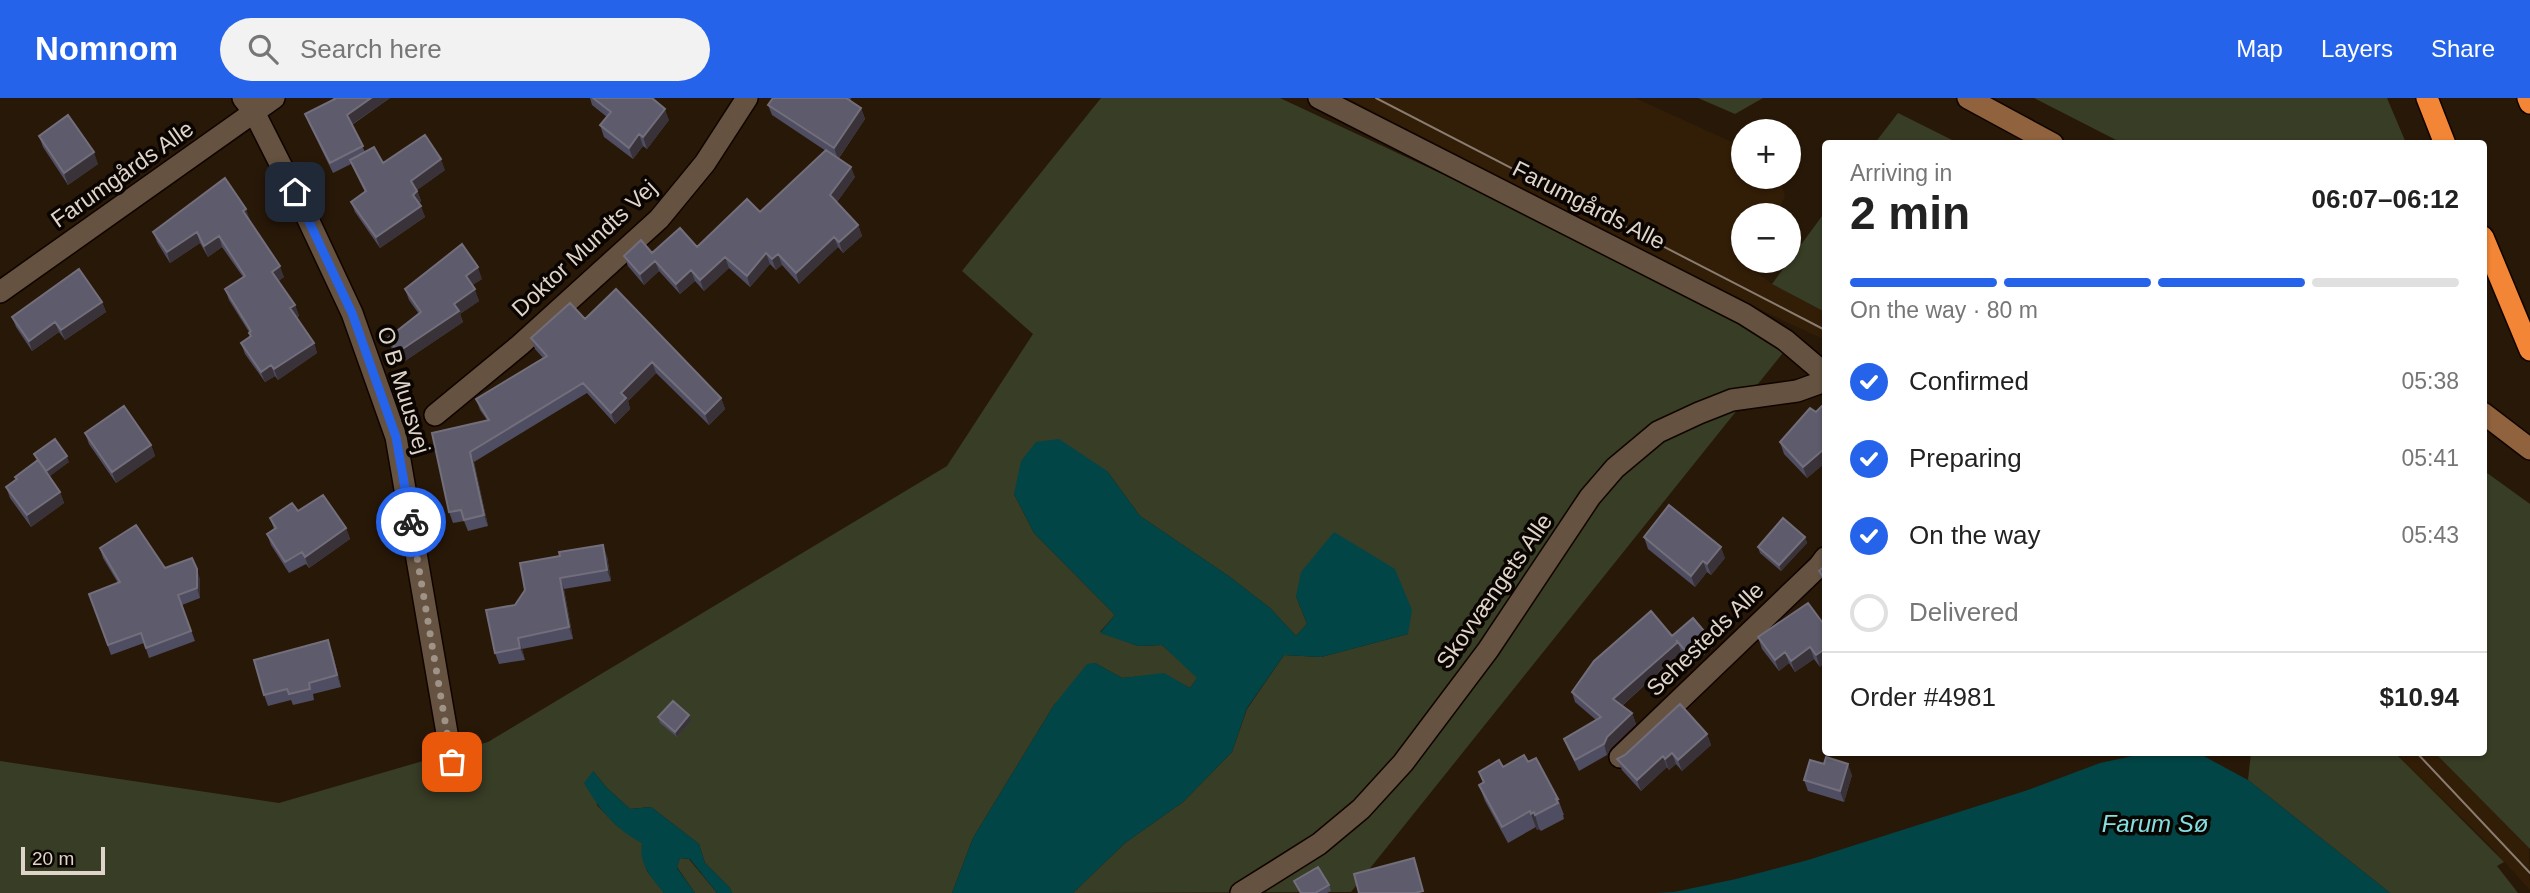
<!DOCTYPE html>
<html lang="en">
<head>
<meta charset="utf-8">
<style>
  body { margin:0; font-family:Arial,sans-serif; background:#f2f2f2; color:#222; height:100vh; display:flex; flex-direction:column; font-size:26px; white-space:nowrap }
  * { box-sizing:border-box; margin:0 }
  p { font-size:23px; color:#767676 }
  .icon { flex:none; width:38px; height:38px; fill:none; stroke:currentColor; stroke-width:2; stroke-linecap:round; stroke-linejoin:round }
  .map { position:relative; flex:1; overflow:hidden }
  .details { position:absolute; left:1822px; top:42px; width:665px; height:616px; display:flex; flex-direction:column; background:#fff; border-radius:7px; box-shadow:0 2px 5px #0004 }
  .details>* { flex:none }
  .controls { position:absolute; left:1731px; top:21px; display:grid; gap:14px }
  .controls a { display:grid; place-items:center; width:70px; height:70px; border-radius:50%; background:#fff; box-shadow:0 2px 5px #0004; font-size:35px }
  .scale { position:absolute; left:21px; bottom:18px; width:84px; box-sizing:border-box; padding-left:7px; border:4px solid #dfd4ca; border-top:0; font-size:19px; line-height:24px; white-space:nowrap; color:#dfd4ca; -webkit-text-stroke:5px #0b0502; paint-order:stroke }
  .pin { position:absolute; display:grid; place-items:center; width:60px; height:60px; color:#fff; margin:-30px; border-radius:14px; box-shadow:0 4px 10px #0006 }
  .courier { position:absolute; display:grid; place-items:center; width:70px; height:70px; margin:-35px; border:5px solid #2563eb; border-radius:50%; background:#fff; color:#222; box-shadow:0 2px 9px #0007 }
  .headline em { font-style:normal; font-weight:600 }
  .headline div { display:flex; flex-direction:column-reverse }
  .headline { display:flex; align-items:center; justify-content:space-between; height:119px; padding:0 28px }
  h1 { font-size:46px; font-weight:600; line-height:52px }
  .bar { display:grid; grid-template-columns:repeat(4,1fr); gap:10px 7px; align-content:center; height:84px; padding:0 28px }
  .bar i { height:9px; border-radius:5px; background:#e0e0e0 }
  .bar .selected { background:#2563eb }
  .bar p { grid-column:span 4 }
  .line { display:flex; align-items:center; gap:18px; padding:0 28px; border-top:2px solid #e0e0e0 }
  .line div { flex:1 }
  ol { padding:0 28px; list-style:none }
  li { display:flex; align-items:center; gap:21px; height:77px }
  li p { margin-inline-start:auto }
  li .icon { padding:7px; border-radius:50%; background:#2563eb; color:#fff; stroke-width:4 }
  li:last-child { color:#767676 }
  li i { width:38px; height:38px; border:4px solid #e0e0e0; border-radius:50% }
  header { display:flex; align-items:center; gap:42px; box-sizing:border-box; height:98px; padding:0 35px; background:#2563eb; color:#fff }
  header strong { font-size:33px }
  nav { display:flex; gap:38px; margin-inline-start:auto; font-size:24px }
  .search { width:490px; height:63px; background:#f2f2f2; display:flex; align-items:center; gap:18px; box-sizing:border-box; padding:0 24px; border-radius:38px; color:#767676; font-size:26px }
  .map>svg:first-child { display:block }
</style>
</head>
<body>
<header>
<strong>Nomnom</strong>
<div class="search"><svg class="icon" aria-label="search" viewBox="0 0 24 24"><circle cx="10" cy="10" r="6"/><path d="M15 15l6 6"/></svg>Search here</div>
<nav><a>Map</a><a>Layers</a><a>Share</a></nav>
</header>
<div class="map">
<svg width="2530" height="795" viewBox="0 0 2530 795">
  <rect width="100%" height="100%" fill="#281808"/>
  <path fill="#321d07" d="M1347,0h288l108,49v30h38l4,21 -11,17h-31v46h3l-1,3 27,20 53,28v28l-99,-46z
    M2395,655h40l94,95 1,42 -42,-46z"/>
  <path fill="#383d26" d="M1101,0h179l514,241 -443,553 -278,1 52,-50 58,-41 49,-50 15,-43 37,-54 37,2 87,-23 -112,-38 11,28 -11,12 -26,-28 -40,-31 -90,-61 -33,-45 -93,23 20,39 81,82 -15,17 38,14 24,-1 36,32 -8,11 -26,-14 -42,4 -27,-15 -41,42 -81,133 -21,55h-220l-2,-5 -25,-25 -6,-19 -48,-37 -21,2 -24,-22 -13,-16 4,34 19,20 26,18 5,28 17,22h-664v-132l279,42 209,-61 459,-276 86,-132 -71,-63z
    M1698,0h65l-28,16z
    M2034,0h353l19,45h-284z
    M1898,15l60,30h-83z
    M1825,114v100l-53,-28z
    M2483,372l47,34v345l-95,-96 48,-1z
    M2251,655h144l109,109 -7,4 21,27h-128l-142,-113z
    M680,760l9,1 28,34h-22l-18,-26z"/>
  <path fill="#024546" d="M1059,341l48,32 33,45 90,61 40,31 26,28 11,-12 -11,-28 5,-24 33,-40 61,37 17,41 -4,24 -87,23 -37,-2 -37,53 -15,44 -49,50 -58,41 -52,50h-121l21,-55 81,-133 33,-41 8,-1 27,15 42,-5 26,15 7,-10 -35,-33 -24,1 -38,-13 15,-18 -81,-82 -20,-39 7,-33 15,-19z
    M2151,654l47,1 50,27 142,113h-735l19,-1 62,-13 72,-19 220,-70 72,-27z
    M593,673l13,16 24,22 21,-2 48,37 6,19 25,25 2,5h-15l-27,-34 -10,-1 -3,10 18,25h-31c-12,-15 -26,-29 -22,-50 -26,-13 -44,-35 -58,-60z"/>
  <g fill="none" stroke-linecap="round" stroke-linejoin="round">
    <defs>
      <path id="street" d="M243,0l11,14 52,103 46,98 44,124 56,325
        M1319,0l425,216 41,26 40,34
        M0,194l274,-194
        M435,317l85,-70 139,-126 46,-56 42,-65
        M1620,659l199,-191 6,-8
        M1241,795l78,-49 42,-35 42,-46 85,-113 102,-153 25,-29 43,-36 41,-19 33,-13 65,-9 28,-10"/>
      <path id="secondary" d="M1968,0l85,46
        M2483,315l47,36"/>
      <path id="highway" d="M2427,0l18,46
        M2528,0l2,5
        M2483,139l47,113"/>
    </defs>
    <use href="#street" stroke="#100400" stroke-width="24"/>
    <use href="#secondary" stroke="#100400" stroke-width="24"/>
    <use href="#highway" stroke="#100400" stroke-width="24"/>
    <use href="#street" stroke="#655241" stroke-width="21"/>
    <use href="#secondary" stroke="#90623e" stroke-width="21"/>
    <use href="#highway" stroke="#f38636" stroke-width="21"/>
    <path stroke="#8a7c70" stroke-width="2" d="M1376,0l449,232
      M2416,654l114,121"/>
  </g>
  <path fill="#4f4d61" d="M334,0h56l-38,27 13,27 18,11 62,7 -28,20 4,11 -2,2 6,14 -45,31 -25,-36 -4,-10 14,-10 -14,-28 -18,9 -24,-49 -4,-10 29,-15z
    M590,0h62l17,22 -22,29 -4,-3 -10,13 -29,-22 -4,-12 7,-8 -15,-12z
    M773,0h78l-1,3 11,7 4,11 -26,39 16,19 -18,25 21,23 4,11 -19,17 -5,-6 -39,37 -17,-19 -6,5 -6,-6 -20,23 -21,-19 -25,23 -9,-10 -15,13 -21,-23 -15,14 -16,-19 -4,-10 28,-3 45,-6 63,-35 66,-61 -54,-36 -4,-10z
    M39,38l59,28 -30,21 -25,-38z
    M246,111l3,12 35,56 -6,4 17,24 4,11 -3,2 18,25 3,10 -39,27 -3,-4 -10,6 -20,-28 -4,-11 9,-6 -1,-5 -20,-32 -4,-11 18,-12 -21,-30 -14,10 -8,-14 -30,20 -13,-21 -4,-10z
    M482,181l-10,6 7,16 -19,13 3,8 -61,41 -10,-14 -4,-11 31,-24 -10,-14 -4,-11z
    M102,204l4,10 -41,28 -6,-8 -27,19 -16,-24 -4,-10z
    M585,221l136,79 4,11 -16,16 -53,-52 -28,28 2,8 -15,15 -28,-31 -113,69 14,64 -20,5 -4,-10 -11,2 -4,-11 -17,-79 55,-13 -7,-10 -4,-11 67,-41 -8,-9 -4,-11z
    M1825,305v60l-18,15 -23,-24 -4,-12z
    M85,335l66,12 4,11 -39,27 -27,-39z
    M34,356l35,8 -20,14 11,16 4,11 -33,24 -21,-29 -4,-11 10,-8 21,-18z
    M298,413l48,17 4,11 -41,29 -3,-4 -17,9 -18,-28 -4,-11 7,-5 -4,-11z
    M1644,439l81,21 -14,17 -4,-3 -12,15 -47,-38z
    M1805,439l2,6 -26,28 -21,-18 -2,-6z
    M100,450l100,31v19l-18,7 13,36 -46,17 -5,-15 -33,12 -22,-61 29,-11 -15,-25z
    M607,458l4,25 -47,8 9,50 -51,10 3,11 -26,4 -4,-11 20,-48 10,-15z
    M1825,468v21l-6,-16z
    M1808,505l12,64 -6,-8 -19,13 -6,-9 -10,8 -17,-22 -4,-12z
    M1672,538l37,1 4,10 -20,18 -12,-13 -59,54 10,7 4,11 -25,24 -4,7 -28,16 -11,-22 -4,-10 32,-19 -21,-18 -3,-10z
    M332,553l9,36 -28,7 1,6 -21,5 -2,-5 -23,6 -4,-11z
    M658,619l33,4 -14,16 -17,-14z
    M1707,636l4,11 -29,26 -6,-7 -7,6 -2,-3 -26,24 -19,-21 -5,-11z
    M1528,664l30,37 6,16h-1l1,4 -23,12 -2,-2 -2,1 -1,-3 -28,16 -23,-42 -6,-16 4,-2 -4,-11z
    M1852,677l-8,27 -36,-11 -4,-11z
    M1294,783l35,4 2,6 -4,2h-27z"/>
  <path fill="#393239" d="M371,0h19l-39,27 -4,-10z
    M861,10l4,11 -27,40 -4,-11z
    M665,11l4,11 -22,29 -4,-12z
    M639,36l4,12 -10,13 -4,-11z
    M94,54l4,12 -30,21 -4,-12z
    M441,61l4,11 -31,22 -3,-11z
    M851,69l4,10 -21,29 -4,-11z
    M417,93l4,10 -5,4 -3,-10z
    M421,108l4,11 -45,31 -4,-11z
    M246,111l4,11 -3,2 -4,-11z
    M858,127l4,11 -19,17 -4,-11z
    M197,134l3,11 -30,20 -3,-11z
    M219,138l3,11 -14,10 -4,-11z
    M834,139l4,10 -39,37 -3,-11z
    M766,155l4,11 -20,23 -3,-11z
    M778,156l4,11 -6,5 -4,-11z
    M725,159l4,11 -25,23 -4,-11z
    M655,163l4,10 -15,14 -4,-11z
    M280,168l4,11 -8,6 -4,-11z
    M478,169l4,12 -12,8 -4,-11z
    M691,172l4,11 -15,13 -4,-10z
    M475,191l4,12 -19,13 3,8 -61,41 -4,-11 56,-48z
    M102,204l4,10 -41,28 -4,-10z
    M295,207l4,11 -5,3 -4,-11z
    M55,224l4,10 -27,19 -3,-10z
    M314,245l3,10 -39,27 -4,-11z
    M652,264l4,11 -28,28 2,8 -15,15 -4,-11 10,-20z
    M271,267l4,11 -10,6 -4,-10z
    M721,300l4,11 -16,16 -4,-11z
    M151,347l4,11 -39,27 -4,-11z
    M1824,351l1,5v9l-18,15 -4,-11z
    M470,354l4,10 14,64 -4,-11z
    M67,358l2,6 -20,15 -3,-6z
    M60,394l4,11 -33,24 -4,-12z
    M346,430l4,11 -41,29 -4,-11z
    M1805,439l2,6 -26,28 -2,-6z
    M603,447l4,11 4,25 -4,-11z
    M1721,449l4,11 -14,17 -4,-11z
    M1703,463l4,11 -12,15 -4,-11z
    M197,471l3,10v19l-3,-10z
    M560,480l4,11 9,50 -4,-12z
    M1709,539l4,10 -20,18 -4,-10z
    M518,540l4,11 3,11 -5,-12z
    M328,542l4,11 9,36 -4,-12z
    M1678,544l3,10 -64,58 -4,-11z
    M1810,549l4,12 -19,13 -4,-11z
    M1825,551v14l-5,4 -4,-12z
    M1785,554l4,11 -10,8 -4,-11z
    M1632,615l4,11 -25,24 -4,7 -3,-11 3,-7z
    M689,617l2,6 -14,16 -2,-5z
    M1707,636l4,11 -29,26 -4,-11z
    M1672,655l4,11 -7,6 -4,-11z
    M1663,658l4,11 -26,24 -4,-11z
    M1848,666l4,11 -8,27 -4,-11z
    M1534,714l5,17 -2,1 -6,-16z"/>
  <path fill="#5e5c6c" stroke="#726e7b" stroke-width="2" d="M334,0h37l-24,17 16,31 -33,17 -25,-49 30,-15z
    M593,0h59l13,11 -22,28 -4,-3 -10,14 -29,-23 11,-13z
    M773,0h73l15,10 -27,40 -66,-43z
    M68,17l26,37 -30,21 -25,-37z
    M425,37l16,24 -30,22 6,10 -4,4 8,11 -45,31 -25,-35 15,-11 -16,-31 24,-13 9,16z
    M826,52l25,17 -21,28 28,30 -19,17 -5,-5 -38,36 -18,-19 -6,5 -6,-6 -19,23 -22,-19 -25,23 -9,-10 -15,14 -21,-23 -15,13 -16,-18 17,-16 11,13 28,-25 17,19 50,-48 13,13z
    M225,80l21,31 -3,2 37,55 -8,6 23,33 -5,3 24,35 -40,26 -3,-4 -10,7 -20,-29 10,-7 -2,-3 2,-2 -26,-42 20,-13 -26,-40 -15,10 -7,-14 -30,20 -14,-20z
    M462,146l16,23 -12,9 9,13 -21,15 5,7 -61,41 -10,-14 33,-26 -16,-23z
    M79,171l23,33 -41,28 -6,-8 -26,19 -17,-24z
    M616,191l105,109 -16,16 -53,-52 -31,31 5,5 -15,15 -28,-30 -113,69 14,63 -20,5 -3,-10 -12,2 -17,-79 57,-13 -13,-21 71,-43 -16,-18 39,-35 15,16z
    M1825,305v48l-1,-2 -21,18 -23,-25 30,-34 6,4z
    M124,308l27,39 -39,27 -27,-39z
    M55,341l12,17 -21,15 -12,-17z
    M38,362l22,32 -33,23 -21,-28 11,-8 -2,-2z
    M323,397l23,33 -41,29 -3,-5 -17,10 -18,-28 9,-6 -6,-10 22,-15 6,8z
    M1669,407l52,42 -14,17 -4,-3 -12,15 -47,-39z
    M1783,420l22,19 -26,28 -21,-18z
    M136,427l29,43 27,-10 5,11v19l-19,7 13,36 -45,17 -5,-15 -33,12 -19,-51 31,-12 -20,-34z
    M603,447l4,25 -47,8 9,49 -51,11 2,10 -25,5 -9,-43 29,-5 10,-15 -5,-27 40,-7 -1,-4z
    M1825,468v14l-6,-9z
    M1808,505l17,23v23l-9,6 -6,-8 -19,14 -6,-9 -10,8 -17,-23z
    M1651,513l21,25 21,-18 16,19 -20,18 -13,-15 2,2 -65,57 19,14 -25,24 -3,7 -29,16 -11,-21 37,-22 -29,-25 22,-31z
    M328,542l9,35 -28,8 1,6 -21,5 -2,-5 -23,6 -10,-35z
    M673,603l16,14 -14,17 -17,-15z
    M1680,606l27,30 -29,26 -6,-7 -7,6 -2,-3 -26,24 -20,-21 8,-4z
    M1524,657l4,7 8,-4 22,41h-2l2,4 -23,12 -1,-3 -3,2 -1,-3 -28,16 -23,-42 5,-3 -5,-10 20,-12 4,7z
    M1826,659l22,7 -8,27 -36,-11 6,-20 14,4z
    M1414,760l9,33 -8,2h-56l-5,-19z
    M1318,769l11,18 -14,8h-14l-7,-12z"/>
  <g fill="none" stroke-linecap="round" stroke-linejoin="round">
    <path stroke="#9f9286" stroke-width="7" stroke-dasharray="0 12.6" d="M411,424l41,240"/>
    <path stroke="#2563eb" stroke-width="9" d="M295,94l57,121 44,124 15,85"/>
  </g>
  <g text-anchor="middle" dominant-baseline="central" stroke-width="7" stroke-linejoin="round" paint-order="stroke">
    <g font-size="23" fill="#dfd4ca" stroke="#0b0502">
      <text transform="translate(122 76) rotate(-35)">Farumgårds Alle</text>
      <text transform="translate(1589 107) rotate(27)">Farumgårds Alle</text>
      <text transform="translate(584 150) rotate(-43)">Doktor Mundts Vej</text>
      <text transform="translate(404 292) rotate(73)">O B Muusvej</text>
      <text transform="translate(1494 493) rotate(-55)">Skovvængets Alle</text>
      <text transform="translate(1705 541) rotate(-44)">Sehesteds Alle</text>
    </g>
    <g font-size="24" font-style="italic" fill="#82e0e2" stroke="#0b0502">
      <text x="2155" y="725">Farum Sø</text>
    </g>
  </g>
</svg>
<div class="controls">
<a>+</a>
<a>−</a>
</div>
<div class="scale">20 m</div>
<div class="pin" style="left:452px;top:664px;background:#ea580c"><svg class="icon" aria-label="bag" viewBox="0 0 24 24"><path d="M5 8h14l-1 12H6zM9 8a3 3 0 0 1 6 0"/></svg></div>
<div class="pin" style="left:295px;top:94px;background:#1f2937"><svg class="icon" aria-label="home" viewBox="0 0 24 24"><path d="M3 11l9-7 9 7M6 9v11h12V9"/></svg></div>
<div class="courier" style="left:411px;top:424px"><svg class="icon" aria-label="bike" viewBox="0 0 24 24"><circle cx="6" cy="16" r="4"/><circle cx="18" cy="16" r="4"/><path d="M6 16l4-8h5l3 8M10 8l3 8H6M13 5h3"/></svg></div>
<section class="details">
<div class="headline"><div><h1>2 min</h1><p>Arriving in</p></div><em>06:07–06:12</em></div>
<div class="bar"><i class="selected"></i><i class="selected"></i><i class="selected"></i><i></i><p>On the way · 80 m</p></div>
<ol>
<li><svg class="icon" aria-label="check" viewBox="0 0 24 24"><path d="M5 12l5 5 9-10"/></svg>Confirmed<p>05:38</p></li>
<li><svg class="icon" aria-label="check" viewBox="0 0 24 24"><path d="M5 12l5 5 9-10"/></svg>Preparing<p>05:41</p></li>
<li><svg class="icon" aria-label="check" viewBox="0 0 24 24"><path d="M5 12l5 5 9-10"/></svg>On the way<p>05:43</p></li>
<li><i></i>Delivered</li>
</ol>
<div class="line" style="height:91px"><div>Order #4981</div><b>$10.94</b></div>
</section>
</div>
</body>
</html>
